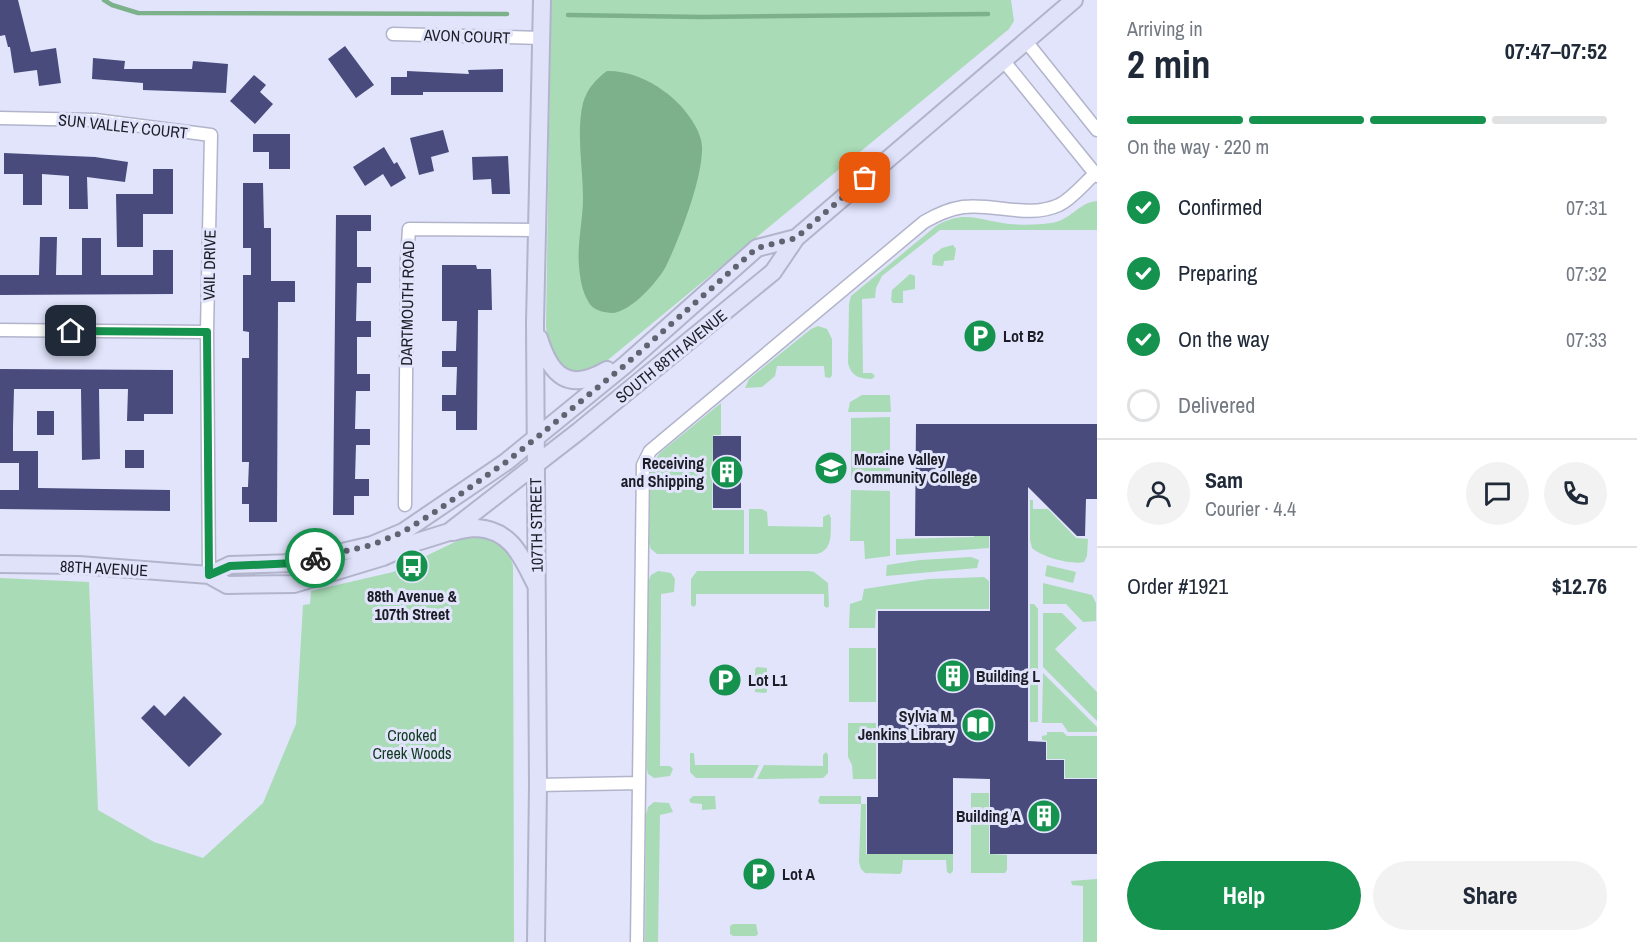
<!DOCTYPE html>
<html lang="en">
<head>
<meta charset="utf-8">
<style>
  body { margin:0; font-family:"Archivo Narrow",sans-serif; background:#f2f2f3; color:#1f2937; height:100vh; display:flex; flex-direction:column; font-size:22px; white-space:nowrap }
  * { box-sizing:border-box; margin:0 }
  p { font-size:20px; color:#747a83 }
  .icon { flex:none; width:33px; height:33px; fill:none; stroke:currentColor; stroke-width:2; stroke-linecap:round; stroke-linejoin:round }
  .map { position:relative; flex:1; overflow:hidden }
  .panel { display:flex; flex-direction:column; background:#fff; width:540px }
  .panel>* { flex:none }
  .pin { position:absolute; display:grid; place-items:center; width:51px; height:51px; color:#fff; margin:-26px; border-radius:12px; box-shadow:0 3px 9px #0006 }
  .courier { position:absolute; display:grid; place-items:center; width:60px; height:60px; margin:-30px; border:4px solid #15924e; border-radius:50%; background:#fff; color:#222; box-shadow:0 2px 8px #0007 }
  .overview em { font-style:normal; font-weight:700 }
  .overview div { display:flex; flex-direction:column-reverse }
  .overview { display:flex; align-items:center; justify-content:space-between; height:102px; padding:0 30px }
  h1 { font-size:39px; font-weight:700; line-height:45px }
  .bar { display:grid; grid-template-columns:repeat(4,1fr); gap:9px 6px; align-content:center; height:72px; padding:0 30px }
  .bar i { height:8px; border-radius:4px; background:#e0e1e3 }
  .bar .current { background:#15924e }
  .bar p { grid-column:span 4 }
  .line { display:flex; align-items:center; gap:15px; padding:0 30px; border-top:2px solid #e0e1e3 }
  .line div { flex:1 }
  .round { display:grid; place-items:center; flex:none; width:63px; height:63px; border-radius:32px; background:#f2f2f3 }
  ol { padding:0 30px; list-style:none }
  li { display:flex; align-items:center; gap:18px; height:66px }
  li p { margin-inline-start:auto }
  li .icon { padding:6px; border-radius:50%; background:#15924e; color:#fff; stroke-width:4 }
  li:last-child { color:#747a83 }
  li i { width:33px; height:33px; border:3px solid #e0e1e3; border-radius:50% }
  .primary-button { display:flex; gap:12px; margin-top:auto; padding:12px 30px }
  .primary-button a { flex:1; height:69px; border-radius:36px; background:#15924e; color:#fff; font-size:24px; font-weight:700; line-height:69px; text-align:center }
  .primary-button a+a { background:#f2f2f3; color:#1f2937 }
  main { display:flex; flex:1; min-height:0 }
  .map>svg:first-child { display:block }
</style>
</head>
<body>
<main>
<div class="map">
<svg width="1097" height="942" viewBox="0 0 1097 942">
  <rect width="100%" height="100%" fill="#e1e4fb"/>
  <path fill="#a9dbb6" d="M551,0h460l3,21 -5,8 -406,335 -14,10c-7,-1 -18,0 -24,-4 -13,-7 -17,-29 -19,-43z
    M1097,201v29h-157l-58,46 -6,12 -1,10 -13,1 1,74h9l3,3 -3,3c-13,0 -21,-3 -24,-16l1,-59 2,-8 85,-70c29,-17 44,-5 73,-2 13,1 29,1 42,-1 19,-2 28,-21 46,-22z
    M953,245l3,4 -2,11 -10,1 -1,5 -11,-1 1,-10 9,-7z
    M910,274l5,2v13l-12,2v12h-10l-2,-3 1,-10z
    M818,326l9,3 5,10v36l-2,3 -5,-1 -1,-11h-47l-2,10 -13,11 -17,1 4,-9 62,-50z
    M862,395h28l1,17h-43l2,-10z
    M721,403v32h-8l-1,75h32v44h-87l-6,-5 -2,-6 1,-71 2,-9 9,-11z
    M890,417v64l-39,-1v-62z
    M851,490l39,1v65l-25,3 -1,-18h-14z
    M1030,500h3v9h15l28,29 12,1 -1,17 -3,6c-13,3 -42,-5 -52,-14l-2,-8z
    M749,509h13l5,3 1,14 55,1v-10l6,-3 2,4c-1,15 3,31 -14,36h-68z
    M989,518v30l-93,7v-16l78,-2v-18z
    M476,536c21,5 30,8 37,29l1,377h-514v-364l89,4 9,228 56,32 49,16 60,-55 33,-79 7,-119 7,-1 1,-13 82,-19 66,-32z
    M971,557l8,3 -2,8 -91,8 1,-11 33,-5z
    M1047,565l29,7 -3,11 -28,-7z
    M658,571l13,2 4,6 -1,13 -13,2 -1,172h10l3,3 -3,7 -16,2 -6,-4 -1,-5 1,-187 3,-7z
    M697,571h112l5,1 14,11 1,23 -2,2 -3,-2v-12h-128v11l-3,2 -2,-2v-26z
    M984,577l5,4v28h-113l-1,19h-26l1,-24 12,-4 2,-11 65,-10z
    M1043,583l49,12 4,8v18l-13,1 -17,-18h-23z
    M1030,604h4l4,5v113h-8z
    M1043,613h19l15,15 -22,21 42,43v29l-54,-54z
    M849,648h27v54h-27z
    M757,667l10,1v24l-2,1 -10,-1v-23z
    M1043,673l54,54v5h-29l-6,-9h-20z
    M848,723h28v56h-23l-1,-14 -4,-8z
    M1047,732h16l4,4h30v42h-32v-19h-18v-18l-5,-1v-4l5,-1z
    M826,752l2,3v18l-5,5 -66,1 7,-14 59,1v-11z
    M690,753h4l1,12h64l-6,13h-57l-6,-6z
    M971,793h18v61l18,1v15l-2,3h-34z
    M693,796h22l1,13 -14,1v-6l-11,-1 -2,-3z
    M820,796h41v8h5v50h87v17l-3,3 -3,-2 -1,-12h-43l-1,11 -2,3 -35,-1 -4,-4 -2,-7 2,-58h-41l-2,-3z
    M654,802l15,1 4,9 -13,3 -2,127h-13l1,-127 2,-8z
    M1097,879v63h-14v-56l-11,-1 -1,-4z
    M733,924h23l2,10 -2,2h-23l-3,-2v-8z"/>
  <path fill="#7db18b" d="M607,71c22,0 41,8 58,21 15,10 37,36 37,55 1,30 -22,90 -35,117 -7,16 -38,50 -56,49 -9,-1 -19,-3 -23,-12 -6,-10 -8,-23 -9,-35 -2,-22 4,-46 4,-68 0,-31 -7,-65 0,-95 4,-14 13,-24 24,-32z"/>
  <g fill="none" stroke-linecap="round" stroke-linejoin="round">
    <path stroke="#7db18b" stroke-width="4.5" d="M104,0l8,5 26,8 369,1
      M568,15l134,2 286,-3"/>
  </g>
  <path fill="#484b7b" d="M0,0h18l13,52 25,-4 5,35 -22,3 -2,-16 -23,3 -4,-26h-2l-3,-12 -5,1z
    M345,46l29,39 -18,13 -28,-39z
    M93,58l32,3 -1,8h68l1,-8 35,3 -2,29 -83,-3v-7l-51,-4z
    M503,69v23h-80v3h-32v-18h16v-6l62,3 -1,-4z
    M254,75l12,10 -6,7 13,12 -18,20 -25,-23z
    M443,130l6,22 -18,5 3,14 -15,4 -9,-37z
    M253,134h37v35h-21v-17h-16z
    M384,147l10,17 3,-2 9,16 -15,9 -8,-13 -18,12 -12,-19z
    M4,153l91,4 33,5 -3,20 -38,-5 1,32h-19v-33l-27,-2v31h-19v-31h-19z
    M508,156l2,38h-18l-1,-15 -18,1 -1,-23z
    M153,169h20v45h-30v33h-26l-1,-53h37z
    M243,183h20l1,45h7v53h24v21h-17l-1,220h-28v-18h-7v-17h6l1,-25h-7v-104h7v-26l-6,-1v-56h8v-27h-8z
    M336,215h35v16h-14v36h14v16h-14l-1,38h15v16h-14v37h13v17h-14l-1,38h15v16h-14l-1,34h14v17h-15v19h-21z
    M40,237h17l-1,38h26v-37h19v37h52v-25h20v44l-173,1v-20h39z
    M442,265h34l1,4h14l1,41h-14l-1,120h-21v-19h-14v-16h14l1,-28h-15v-16h14l1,-30h-15z
    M0,369l173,1v44h-29v7h-17l1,-32h-29l1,70 -18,1 -1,-71h-67l-1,38v24h25v37l132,2v21l-170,-2v-19h19v-27h-19z
    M37,411h17v24h-17z
    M916,424h181v75h-11l-1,37h-8l-49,-49v254l18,1v18h18v19h33v75h-107v-75l-37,-1v76h-86v-57h11v-186h112v-75h-75z
    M713,436h28v72h-28z
    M125,450h19v18h-19z
    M184,696l38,38 -33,33 -48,-49 13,-13 11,11z"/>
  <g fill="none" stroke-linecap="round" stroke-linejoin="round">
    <defs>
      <path id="street" d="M393,34l148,4
        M1025,40l72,90
        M1003,60l94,116
        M0,118l95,2 116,15 -4,197 2,243
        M0,330l207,2
        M405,505l2,-245 2,-31 128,1
        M538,785l101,-2
        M637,942l6,-477 7,-14 274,-229c12,-7 25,-13 39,-15 32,-4 65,12 96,-2 14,-7 26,-23 38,-33"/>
      <path id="secondary" d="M539,338c12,39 30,54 68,32
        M453,532c7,-2 16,-4 24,-4 35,2 45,30 59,57
        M0,564l79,1 130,10 18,10 67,-1 89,-27 34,-15 32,-10 130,-101 194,-159 23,-34 278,-238
        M209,575l21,-10 65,-2 77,-18 31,-13 103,-70 119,-97 132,-117 39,-10
        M536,942l2,-157 -3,-462 7,-323"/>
    </defs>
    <use href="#street" stroke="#b2b4cb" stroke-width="15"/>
    <use href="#secondary" stroke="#b2b4cb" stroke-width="20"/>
    <use href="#street" stroke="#fff" stroke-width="12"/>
    <use href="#secondary" stroke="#e0e2fa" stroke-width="16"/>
  </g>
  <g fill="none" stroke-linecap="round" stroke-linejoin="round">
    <path stroke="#616371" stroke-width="6" stroke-dasharray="0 10.8" d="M315,558l57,-13 31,-13 32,-20 71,-50 29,-23 90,-74 132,-117 39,-10 69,-60"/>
    <path stroke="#15924e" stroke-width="8" d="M71,331l136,1 2,243 21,-9 65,-3 20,-5"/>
  </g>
  <defs>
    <symbol id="parking-disc" viewBox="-11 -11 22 22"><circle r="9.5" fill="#15924e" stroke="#e1e4fb"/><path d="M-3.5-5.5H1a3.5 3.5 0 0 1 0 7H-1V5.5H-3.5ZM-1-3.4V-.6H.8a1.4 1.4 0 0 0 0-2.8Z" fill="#fff"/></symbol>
    <symbol id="university-disc" viewBox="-11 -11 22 22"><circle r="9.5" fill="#15924e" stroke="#e1e4fb"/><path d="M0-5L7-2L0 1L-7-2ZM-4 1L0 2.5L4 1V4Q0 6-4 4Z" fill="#fff"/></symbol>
    <symbol id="building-disc" viewBox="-11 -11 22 22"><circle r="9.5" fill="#15924e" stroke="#e1e4fb"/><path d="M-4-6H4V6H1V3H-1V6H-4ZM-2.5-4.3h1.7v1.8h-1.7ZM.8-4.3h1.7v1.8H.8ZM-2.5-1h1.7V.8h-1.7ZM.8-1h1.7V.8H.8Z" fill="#fff"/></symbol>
    <symbol id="bus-disc" viewBox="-11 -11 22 22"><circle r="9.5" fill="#15924e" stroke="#e1e4fb"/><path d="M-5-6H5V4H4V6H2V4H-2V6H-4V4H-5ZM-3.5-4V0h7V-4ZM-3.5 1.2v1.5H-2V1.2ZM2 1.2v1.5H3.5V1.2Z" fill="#fff"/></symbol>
    <symbol id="library-disc" viewBox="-11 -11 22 22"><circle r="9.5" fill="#15924e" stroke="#e1e4fb"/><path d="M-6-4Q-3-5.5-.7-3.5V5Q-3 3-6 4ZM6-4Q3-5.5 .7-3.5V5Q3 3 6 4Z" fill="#fff"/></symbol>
  </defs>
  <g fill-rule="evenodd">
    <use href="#parking-disc" x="961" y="317" width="38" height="38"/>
    <use href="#university-disc" x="812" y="449" width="38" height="38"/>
    <use href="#building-disc" x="708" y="453" width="38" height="38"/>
    <use href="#bus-disc" x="393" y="547" width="38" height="38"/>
    <use href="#building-disc" x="934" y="657" width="38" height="38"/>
    <use href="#parking-disc" x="706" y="661" width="38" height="38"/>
    <use href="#library-disc" x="959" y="706" width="38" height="38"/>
    <use href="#building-disc" x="1025" y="797" width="38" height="38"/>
    <use href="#parking-disc" x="740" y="855" width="38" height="38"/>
  </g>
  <g text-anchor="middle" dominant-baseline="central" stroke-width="6" stroke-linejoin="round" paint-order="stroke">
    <g font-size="16" fill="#1c1d26" stroke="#e1e4fb">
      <text transform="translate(467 36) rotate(2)">AVON COURT</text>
      <text transform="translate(123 126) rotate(6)">SUN VALLEY COURT</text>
      <text transform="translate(209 265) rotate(-89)">VAIL DRIVE</text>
      <text transform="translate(407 303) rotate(-89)">DARTMOUTH ROAD</text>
      <text transform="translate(671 356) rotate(-39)">SOUTH 88TH AVENUE</text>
      <text transform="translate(536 525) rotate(-91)">107TH STREET</text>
      <text transform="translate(104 568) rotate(3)">88TH AVENUE</text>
    </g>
    <g font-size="16" font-weight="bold" fill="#1c1d26" stroke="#e1e4fb" text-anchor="start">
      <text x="1003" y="336">Lot B2</text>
      <text x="854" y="459">Moraine Valley<tspan x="854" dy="18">Community College</tspan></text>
      <text x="704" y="463" text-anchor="end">Receiving<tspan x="704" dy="18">and Shipping</tspan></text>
      <text x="412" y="596" text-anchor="middle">88th Avenue &amp;<tspan x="412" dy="18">107th Street</tspan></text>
      <text x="976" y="676">Building L</text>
      <text x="748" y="680">Lot L1</text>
      <text x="955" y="716" text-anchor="end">Sylvia M.<tspan x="955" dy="18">Jenkins Library</tspan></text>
      <text x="1021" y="816" text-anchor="end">Building A</text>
      <text x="782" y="874">Lot A</text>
    </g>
    <g font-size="16" fill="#113a20" stroke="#e1e4fb">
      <text x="412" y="735">Crooked<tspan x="412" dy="18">Creek Woods</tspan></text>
    </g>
  </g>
</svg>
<div class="pin" style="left:865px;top:178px;background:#ea580c"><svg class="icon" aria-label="bag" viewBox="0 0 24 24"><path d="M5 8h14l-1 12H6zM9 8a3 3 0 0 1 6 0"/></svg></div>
<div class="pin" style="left:71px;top:331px;background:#1f2937"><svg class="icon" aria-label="home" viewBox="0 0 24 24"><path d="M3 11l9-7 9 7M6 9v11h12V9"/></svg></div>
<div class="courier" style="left:315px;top:558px"><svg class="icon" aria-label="bike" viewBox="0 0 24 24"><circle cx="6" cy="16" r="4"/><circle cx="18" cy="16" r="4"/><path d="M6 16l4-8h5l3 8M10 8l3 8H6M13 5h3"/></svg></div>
</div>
<section class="panel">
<div class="overview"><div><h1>2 min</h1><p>Arriving in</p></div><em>07:47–07:52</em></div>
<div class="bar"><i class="current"></i><i class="current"></i><i class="current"></i><i></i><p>On the way · 220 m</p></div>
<ol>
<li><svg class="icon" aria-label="check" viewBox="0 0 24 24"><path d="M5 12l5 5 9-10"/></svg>Confirmed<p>07:31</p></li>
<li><svg class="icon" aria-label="check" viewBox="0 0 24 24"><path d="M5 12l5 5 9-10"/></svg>Preparing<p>07:32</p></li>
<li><svg class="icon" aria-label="check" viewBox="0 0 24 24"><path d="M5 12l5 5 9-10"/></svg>On the way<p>07:33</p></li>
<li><i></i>Delivered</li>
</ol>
<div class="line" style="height:108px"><a class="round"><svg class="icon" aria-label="person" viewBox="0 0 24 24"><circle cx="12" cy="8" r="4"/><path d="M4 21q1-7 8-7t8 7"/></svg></a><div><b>Sam</b><p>Courier · 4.4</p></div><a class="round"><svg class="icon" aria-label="chat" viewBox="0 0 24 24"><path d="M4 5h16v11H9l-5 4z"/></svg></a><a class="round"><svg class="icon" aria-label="phone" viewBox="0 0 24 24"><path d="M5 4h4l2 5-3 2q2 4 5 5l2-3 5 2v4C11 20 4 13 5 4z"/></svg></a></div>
<div class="line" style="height:78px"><div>Order #1921</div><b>$12.76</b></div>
<div class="primary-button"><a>Help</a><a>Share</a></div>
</section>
</main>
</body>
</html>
